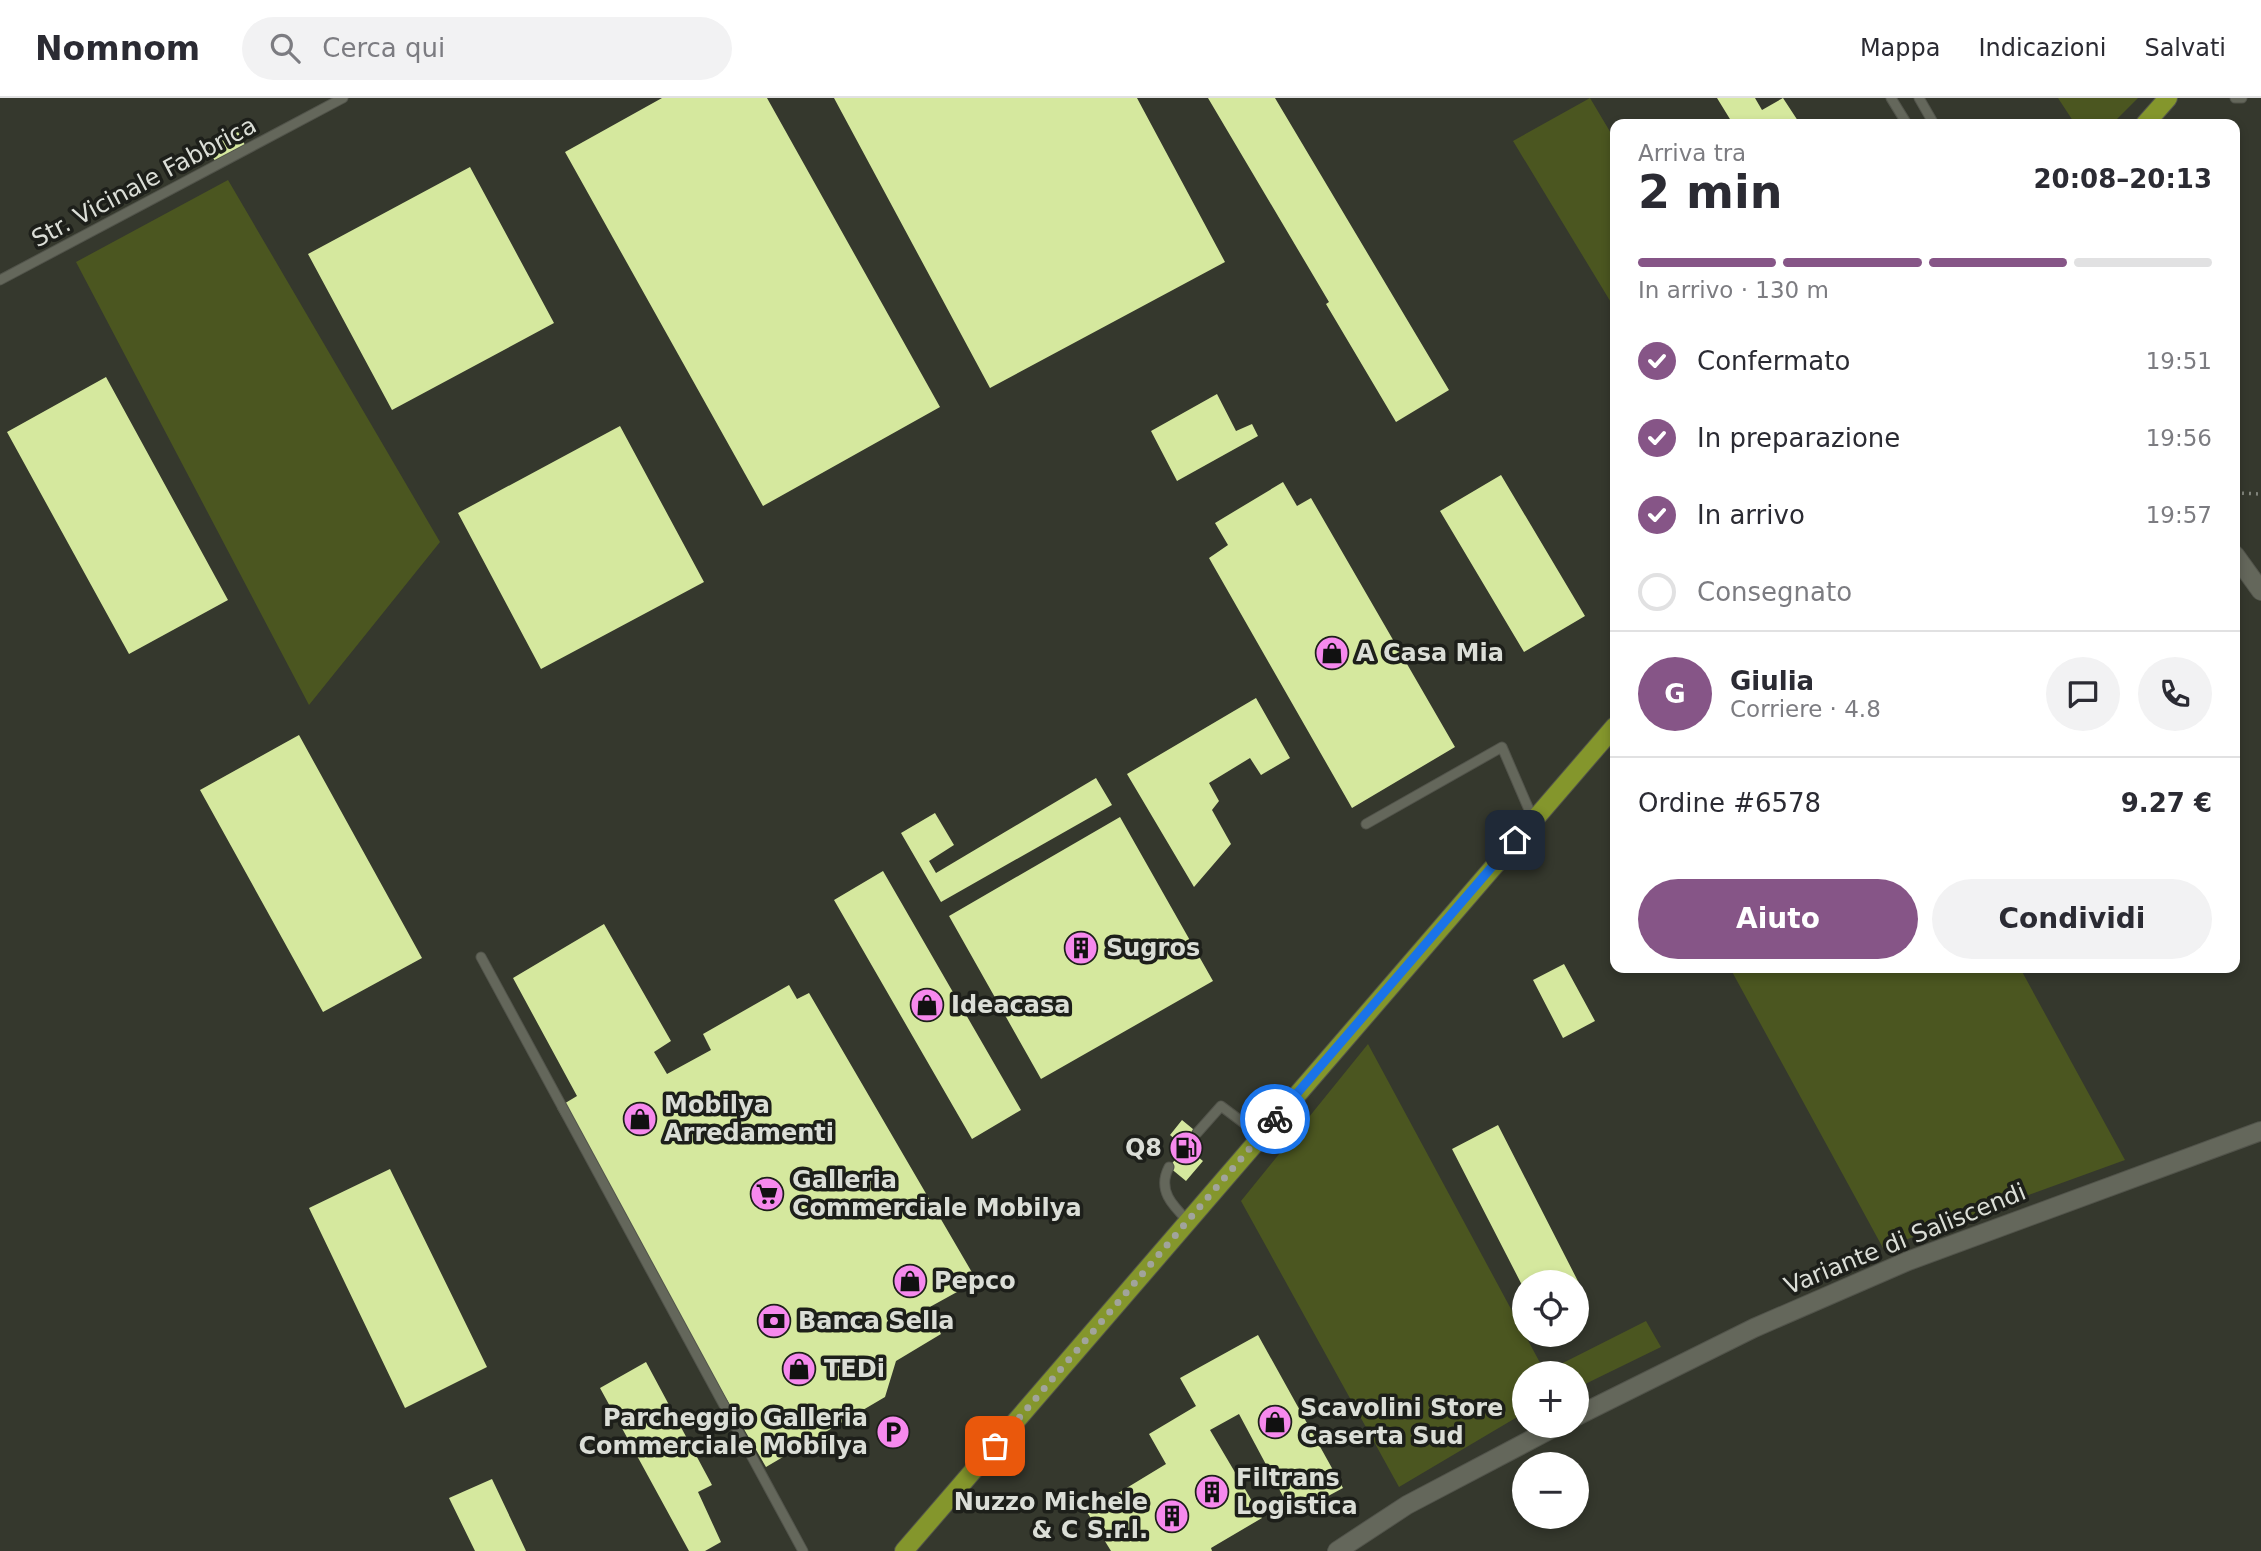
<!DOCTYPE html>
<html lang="it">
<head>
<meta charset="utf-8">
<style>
  body { margin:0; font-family:"DejaVu Sans",sans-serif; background:#f2f2f3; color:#2b2b33; height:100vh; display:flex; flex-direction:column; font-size:26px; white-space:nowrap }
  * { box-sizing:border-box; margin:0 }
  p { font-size:23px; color:#7c7c81 }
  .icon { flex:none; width:38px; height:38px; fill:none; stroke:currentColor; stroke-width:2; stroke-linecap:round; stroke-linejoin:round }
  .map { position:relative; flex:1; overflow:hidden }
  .drawer { position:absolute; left:1610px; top:21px; width:630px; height:854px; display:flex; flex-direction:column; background:#fff; border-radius:14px; box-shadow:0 4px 10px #0003 }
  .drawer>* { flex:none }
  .buttons { position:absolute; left:1512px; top:1172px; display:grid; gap:14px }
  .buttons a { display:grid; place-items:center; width:77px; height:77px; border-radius:50%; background:#fff; box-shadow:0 4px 10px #0003; font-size:35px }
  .pin { position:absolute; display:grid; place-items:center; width:60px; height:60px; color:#fff; margin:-30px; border-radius:14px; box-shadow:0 4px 10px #0006 }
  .courier { position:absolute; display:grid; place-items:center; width:70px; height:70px; margin:-35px; border:5px solid #1a73e8; border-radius:50%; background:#fff; color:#222; box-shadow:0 2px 9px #0007 }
  .summary em { font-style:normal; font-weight:800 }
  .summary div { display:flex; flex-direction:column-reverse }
  .summary { display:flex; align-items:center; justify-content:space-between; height:119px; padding:0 28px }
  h1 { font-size:46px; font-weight:800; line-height:52px }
  .bar { display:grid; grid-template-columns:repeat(4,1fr); gap:10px 7px; align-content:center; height:84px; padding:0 28px }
  .bar i { height:9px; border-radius:5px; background:#e1e1e2 }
  .bar .current { background:#865587 }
  .bar p { grid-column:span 4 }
  .line { display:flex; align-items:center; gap:18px; padding:0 28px; border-top:2px solid #e1e1e2 }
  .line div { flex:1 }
  .round { display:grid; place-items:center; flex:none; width:74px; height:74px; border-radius:37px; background:#f2f2f3 }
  ol { padding:0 28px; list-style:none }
  li { display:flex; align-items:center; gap:21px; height:77px }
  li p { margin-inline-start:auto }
  li .icon { padding:7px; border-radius:50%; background:#865587; color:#fff; stroke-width:4 }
  li:last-child { color:#7c7c81 }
  li i { width:38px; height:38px; border:4px solid #e1e1e2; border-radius:50% }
  .button { display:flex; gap:14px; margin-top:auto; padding:14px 28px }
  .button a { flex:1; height:80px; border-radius:42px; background:#865587; color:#fff; font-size:28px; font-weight:800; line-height:80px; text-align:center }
  .button a+a { background:#f2f2f3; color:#2b2b33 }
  header { display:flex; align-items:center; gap:42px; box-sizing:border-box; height:98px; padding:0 35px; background:#fff; border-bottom:2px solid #e1e1e2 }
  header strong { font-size:33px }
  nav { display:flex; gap:38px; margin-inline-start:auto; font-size:24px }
  .search { width:490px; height:63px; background:#f2f2f3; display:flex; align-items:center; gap:18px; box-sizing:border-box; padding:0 24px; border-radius:38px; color:#7c7c81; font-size:26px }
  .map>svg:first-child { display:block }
</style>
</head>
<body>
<header>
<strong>Nomnom</strong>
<div class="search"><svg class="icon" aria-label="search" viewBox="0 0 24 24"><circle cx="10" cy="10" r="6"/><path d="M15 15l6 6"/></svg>Cerca qui</div>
<nav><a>Mappa</a><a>Indicazioni</a><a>Salvati</a></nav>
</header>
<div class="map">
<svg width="2261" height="1453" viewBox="0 0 2261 1453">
  <rect width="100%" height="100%" fill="#35382d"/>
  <path fill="#4b5620" d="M1590,0l25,42v169l-102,-168z
    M2058,0h80l-26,26h-37z
    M228,82l212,362 -131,163 -233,-443z
    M1730,870h290l105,192 -242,88z
    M1368,946l177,328 101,-51 15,26 -84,41v-14h-53v39l-125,74 -158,-286z"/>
  <path fill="#d5e89e" d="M662,0h105l173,309 -177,99 -198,-354z
    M834,0h303l88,164 -235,126z
    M1208,0h67l174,292 -53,32 -70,-118 3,-2z
    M1717,0h38l7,12 21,-12 17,26h-67z
    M236,30l9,17 -30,16 -9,-16z
    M470,69l84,156 -162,87 -84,-156z
    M106,279l122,223 -99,54 -122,-222z
    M1217,296l19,37 16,-7 6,12 -81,45 -26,-50z
    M620,328l84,156 -163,87 -83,-156z
    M1501,377l84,141 -61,36 -84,-141z
    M1283,384l14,24 14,-8 144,249 -103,61 -143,-250 19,-13 -13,-22z
    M1256,600l34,60 -29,17 -11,-17 -41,25 10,18 -7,9 19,34 -37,43 -67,-113z
    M299,637l123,223 -99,54 -123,-222z
    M1096,680l16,27 -171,97 -40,-69 34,-20 19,32 -25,16 7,12z
    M1120,719l93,164 -172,98 -92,-163z
    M883,773l138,239 -49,29 -138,-239z
    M604,826l67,117 -17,11 13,22 44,-24 -8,-16 86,-49 8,14 12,-6 168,288 -49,27 13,26 -45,27 -11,36 -119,70 -209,-359 20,-12 -64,-118z
    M1564,866l31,57 -32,17 -30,-58z
    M1182,1022l17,14 -12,14 16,13 -17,20 -17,-14 16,-19 -15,-13z
    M1498,1027l86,168 -7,3v-13h-53v6l-72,-140z
    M390,1071l97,198 -82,41 -96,-200z
    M1258,1237l85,153 -50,27 -54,-101 -29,16 52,88 -51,30 1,3h-101l-24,-39 79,-48 -17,-30 47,-28 -16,-28z
    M646,1264l66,123 -14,7 23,50 -16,9h-16l-89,-163z
    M492,1381l34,72h-51l-26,-53z"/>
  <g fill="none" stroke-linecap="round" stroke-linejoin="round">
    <defs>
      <path id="service" d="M1891,0l16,26
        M1919,0l15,26
        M2235,0h7
        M0,182l343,-182
        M1366,726l136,-77 31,72
        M481,859l322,594
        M1197,1035l24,-27 40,30
        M1169,1069c-12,23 3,38 19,54"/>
      <path id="minor" d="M2235,457l26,36
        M1577,1318l177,-88 154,-67 353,-130
        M1337,1453l70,-46 150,-79"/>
      <path id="primary" d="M2145,26l23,-26
        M904,1453l711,-825"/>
    </defs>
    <use href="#service" stroke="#52544b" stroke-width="11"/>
    <use href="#minor" stroke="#52544b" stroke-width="20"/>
    <use href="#primary" stroke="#52544b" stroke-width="20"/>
    <path stroke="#81847b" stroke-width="3.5" stroke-dasharray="2 5" stroke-linecap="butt" d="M2235,395l26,1"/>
    <use href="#service" stroke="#64675b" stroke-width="9"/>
    <use href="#minor" stroke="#64675b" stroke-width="18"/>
    <use href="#primary" stroke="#84962c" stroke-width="18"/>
  </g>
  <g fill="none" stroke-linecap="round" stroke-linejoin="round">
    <path stroke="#a1a49c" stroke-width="7" stroke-dasharray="0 12.6" d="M995,1348l280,-327"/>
    <path stroke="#1a73e8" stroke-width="9" d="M1275,1021l240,-279"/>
  </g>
  <defs>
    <symbol id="shop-disc" viewBox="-11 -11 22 22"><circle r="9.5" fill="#f689ed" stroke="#1d1f1a"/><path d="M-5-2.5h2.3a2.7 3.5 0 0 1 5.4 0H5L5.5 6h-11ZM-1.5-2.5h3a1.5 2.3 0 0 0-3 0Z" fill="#111"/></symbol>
    <symbol id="building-disc" viewBox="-11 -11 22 22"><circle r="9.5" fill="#f689ed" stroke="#1d1f1a"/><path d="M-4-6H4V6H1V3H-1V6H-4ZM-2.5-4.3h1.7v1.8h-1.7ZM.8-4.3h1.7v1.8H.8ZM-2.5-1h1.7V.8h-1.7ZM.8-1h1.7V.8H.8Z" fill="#111"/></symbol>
    <symbol id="fuel-disc" viewBox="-11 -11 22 22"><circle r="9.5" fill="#f689ed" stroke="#1d1f1a"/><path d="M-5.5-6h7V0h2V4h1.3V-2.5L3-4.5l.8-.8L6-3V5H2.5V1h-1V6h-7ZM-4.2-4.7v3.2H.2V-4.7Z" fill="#111"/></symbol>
    <symbol id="supermarket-disc" viewBox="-11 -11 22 22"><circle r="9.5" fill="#f689ed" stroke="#1d1f1a"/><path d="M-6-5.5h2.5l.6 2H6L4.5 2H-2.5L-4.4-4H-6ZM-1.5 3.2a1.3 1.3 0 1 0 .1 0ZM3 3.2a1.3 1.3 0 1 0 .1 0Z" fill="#111"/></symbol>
    <symbol id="bank-disc" viewBox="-11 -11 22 22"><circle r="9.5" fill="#f689ed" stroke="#1d1f1a"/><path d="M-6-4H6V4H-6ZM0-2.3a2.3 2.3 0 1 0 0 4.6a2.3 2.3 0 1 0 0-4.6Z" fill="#111"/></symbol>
    <symbol id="parking-disc" viewBox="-11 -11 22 22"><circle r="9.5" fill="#f689ed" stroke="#1d1f1a"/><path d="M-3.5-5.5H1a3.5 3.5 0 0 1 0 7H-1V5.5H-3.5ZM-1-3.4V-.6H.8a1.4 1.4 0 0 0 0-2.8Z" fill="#111"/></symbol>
  </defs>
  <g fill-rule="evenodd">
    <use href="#shop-disc" x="1313" y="536" width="38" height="38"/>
    <use href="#building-disc" x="1062" y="831" width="38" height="38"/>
    <use href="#shop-disc" x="908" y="888" width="38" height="38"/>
    <use href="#shop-disc" x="621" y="1002" width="38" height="38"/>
    <use href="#fuel-disc" x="1167" y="1031" width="38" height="38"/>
    <use href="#supermarket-disc" x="748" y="1077" width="38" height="38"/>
    <use href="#shop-disc" x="891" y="1164" width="38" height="38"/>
    <use href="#bank-disc" x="755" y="1204" width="38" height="38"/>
    <use href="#shop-disc" x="780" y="1252" width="38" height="38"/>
    <use href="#shop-disc" x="1256" y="1305" width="38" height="38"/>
    <use href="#parking-disc" x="874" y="1315" width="38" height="38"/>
    <use href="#building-disc" x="1193" y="1375" width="38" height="38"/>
    <use href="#building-disc" x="1153" y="1399" width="38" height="38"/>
  </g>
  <g text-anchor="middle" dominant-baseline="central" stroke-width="7" stroke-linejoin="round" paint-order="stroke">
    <g font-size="24" fill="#dbded7" stroke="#1d1f1a">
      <text transform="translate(144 84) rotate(-28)">Str. Vicinale Fabbrica</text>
      <text transform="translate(1905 1141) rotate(-22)">Variante di Saliscendi</text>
    </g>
    <g font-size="24" font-weight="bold" fill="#dbded7" stroke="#1d1f1a" text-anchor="start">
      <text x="1356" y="555">A Casa Mia</text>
      <text x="1106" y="850">Sugros</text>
      <text x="951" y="907">Ideacasa</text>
      <text x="664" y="1007">Mobilya<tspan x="664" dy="28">Arredamenti</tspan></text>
      <text x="1162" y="1050" text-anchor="end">Q8</text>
      <text x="792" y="1082">Galleria<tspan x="792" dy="28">Commerciale Mobilya</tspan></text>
      <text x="934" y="1183">Pepco</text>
      <text x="798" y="1223">Banca Sella</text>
      <text x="824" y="1271">TEDi</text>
      <text x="1300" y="1310">Scavolini Store<tspan x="1300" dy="28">Caserta Sud</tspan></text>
      <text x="868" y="1320" text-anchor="end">Parcheggio Galleria<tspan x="868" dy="28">Commerciale Mobilya</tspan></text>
      <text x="1236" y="1380">Filtrans<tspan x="1236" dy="28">Logistica</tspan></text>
      <text x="1148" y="1404" text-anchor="end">Nuzzo Michele<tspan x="1148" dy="28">&amp; C S.r.l.</tspan></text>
    </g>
  </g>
</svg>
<div class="buttons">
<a><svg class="icon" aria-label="locate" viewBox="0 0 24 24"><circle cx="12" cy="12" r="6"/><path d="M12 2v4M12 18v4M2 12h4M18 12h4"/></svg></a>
<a>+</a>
<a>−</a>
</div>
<div class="pin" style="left:995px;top:1348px;background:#ea580c"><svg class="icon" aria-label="bag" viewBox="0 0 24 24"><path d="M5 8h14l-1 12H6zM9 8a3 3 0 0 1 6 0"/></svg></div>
<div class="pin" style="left:1515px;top:742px;background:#1f2937"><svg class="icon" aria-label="home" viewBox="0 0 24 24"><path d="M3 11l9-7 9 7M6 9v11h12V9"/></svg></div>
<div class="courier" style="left:1275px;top:1021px"><svg class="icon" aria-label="bike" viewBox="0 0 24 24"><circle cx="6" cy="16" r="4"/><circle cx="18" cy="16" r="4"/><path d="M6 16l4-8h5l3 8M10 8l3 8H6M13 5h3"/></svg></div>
<section class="drawer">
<div class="summary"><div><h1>2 min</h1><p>Arriva tra</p></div><em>20:08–20:13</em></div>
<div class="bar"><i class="current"></i><i class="current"></i><i class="current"></i><i></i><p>In arrivo · 130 m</p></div>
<ol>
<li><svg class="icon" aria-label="check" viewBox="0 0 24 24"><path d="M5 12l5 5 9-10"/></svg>Confermato<p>19:51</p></li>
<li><svg class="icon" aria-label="check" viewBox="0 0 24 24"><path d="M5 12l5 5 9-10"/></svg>In preparazione<p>19:56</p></li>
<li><svg class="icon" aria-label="check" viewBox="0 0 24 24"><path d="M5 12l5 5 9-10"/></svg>In arrivo<p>19:57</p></li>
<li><i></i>Consegnato</li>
</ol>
<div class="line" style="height:126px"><b class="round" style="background:#865587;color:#fff">G</b><div><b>Giulia</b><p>Corriere · 4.8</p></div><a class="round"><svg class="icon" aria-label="chat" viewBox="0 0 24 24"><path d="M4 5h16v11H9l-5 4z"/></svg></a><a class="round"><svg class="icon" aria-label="phone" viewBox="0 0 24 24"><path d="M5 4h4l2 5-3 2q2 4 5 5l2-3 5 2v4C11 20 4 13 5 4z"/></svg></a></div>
<div class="line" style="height:91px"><div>Ordine #6578</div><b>9.27 €</b></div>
<div class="button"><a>Aiuto</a><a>Condividi</a></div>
</section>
</div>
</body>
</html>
